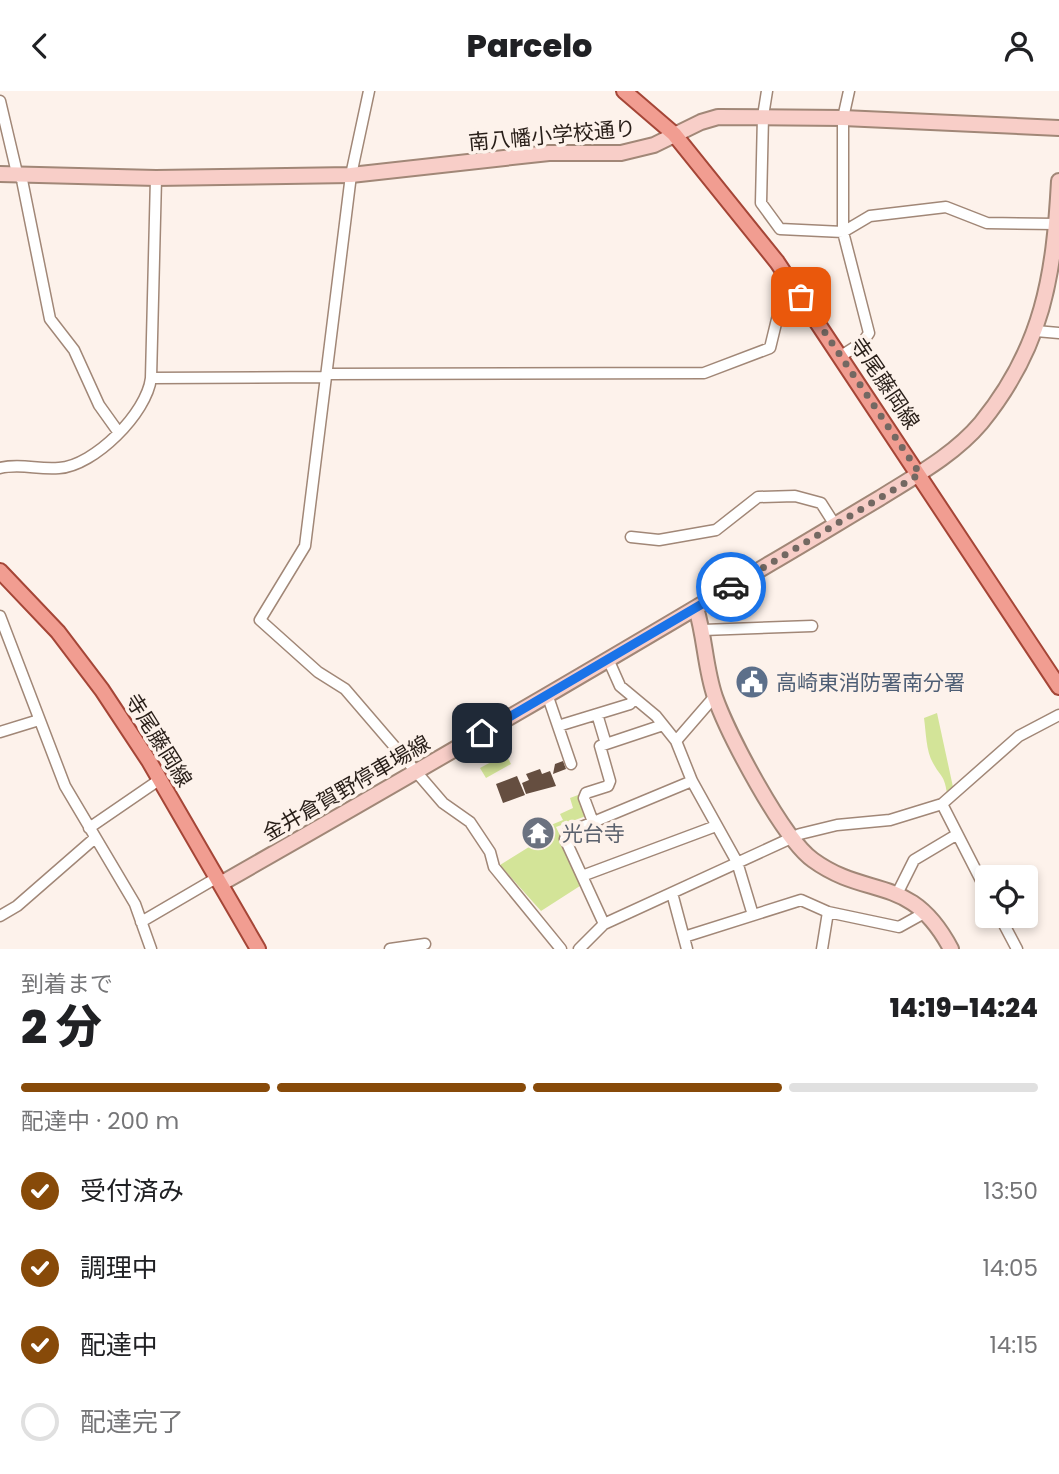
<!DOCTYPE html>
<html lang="ja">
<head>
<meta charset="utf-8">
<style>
  body { margin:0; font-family:Poppins,"Noto Sans JP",sans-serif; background:#f6f6f6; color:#202124; height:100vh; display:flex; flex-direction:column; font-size:26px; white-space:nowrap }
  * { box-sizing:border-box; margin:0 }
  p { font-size:23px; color:#757577 }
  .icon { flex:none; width:38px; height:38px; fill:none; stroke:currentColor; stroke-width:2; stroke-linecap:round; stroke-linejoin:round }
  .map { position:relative; height:858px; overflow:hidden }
  .drawer { display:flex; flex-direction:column; background:#fff; flex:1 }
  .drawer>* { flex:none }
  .fabs { position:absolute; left:975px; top:774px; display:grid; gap:14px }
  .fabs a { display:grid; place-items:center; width:63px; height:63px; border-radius:7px; background:#fff; box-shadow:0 4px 10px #0003; font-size:35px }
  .pin { position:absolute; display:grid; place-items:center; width:60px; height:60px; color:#fff; margin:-30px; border-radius:14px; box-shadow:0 4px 10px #0006 }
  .courier { position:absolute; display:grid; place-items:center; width:70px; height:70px; margin:-35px; border:5px solid #1a73e8; border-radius:50%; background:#fff; color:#222; box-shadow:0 2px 9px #0007 }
  .headline em { font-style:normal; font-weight:800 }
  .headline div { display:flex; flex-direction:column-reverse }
  .headline { display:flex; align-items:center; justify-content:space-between; height:119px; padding:0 21px }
  h1 { font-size:46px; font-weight:800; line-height:52px }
  .bar { display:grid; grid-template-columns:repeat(4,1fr); gap:10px 7px; align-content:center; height:84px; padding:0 21px }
  .bar i { height:9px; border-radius:5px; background:#e0e0e0 }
  .bar .on { background:#874a09 }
  .bar p { grid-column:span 4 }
  ol { padding:0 21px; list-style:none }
  li { display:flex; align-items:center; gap:21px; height:77px }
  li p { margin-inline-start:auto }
  li .icon { padding:7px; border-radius:50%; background:#874a09; color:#fff; stroke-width:4 }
  li:last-child { color:#757577 }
  li i { width:38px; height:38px; border:4px solid #e0e0e0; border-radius:50% }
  header { display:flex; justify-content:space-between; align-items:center; height:91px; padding:0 21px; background:#fff; font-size:32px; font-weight:800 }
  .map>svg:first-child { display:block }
</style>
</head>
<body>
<header><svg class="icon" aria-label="back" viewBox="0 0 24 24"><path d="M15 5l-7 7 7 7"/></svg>Parcelo<svg class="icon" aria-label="person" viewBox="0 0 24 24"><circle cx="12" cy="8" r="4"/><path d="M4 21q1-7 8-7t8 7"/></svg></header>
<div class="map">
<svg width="1059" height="858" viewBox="0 0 1059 858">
  <rect width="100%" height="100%" fill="#fdf2eb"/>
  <path fill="#d3e498" d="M937,622l16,74 -6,6c-3,-19 -6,-15 -14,-30 -7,-12 -7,-31 -9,-45z
    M506,663l5,10 -25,14 -6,-10z
    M578,704l8,21 -30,11 27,57 -42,27 -41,-46 37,-23 -3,-10 29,-12 -3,-6 13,-6 -3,-10z"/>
  <path fill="#654e40" d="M563,670l3,8 -13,5 2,-10z
    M540,678l2,5 8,-3 6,15 -30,8 -4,-11 7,-3 -3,-6z
    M517,685l8,19 -22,8 -7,-19z"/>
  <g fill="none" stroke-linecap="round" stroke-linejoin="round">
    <defs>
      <path id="street" d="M369,0l-18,84 -46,371 -45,74 58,52 27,17 98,114 27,19 20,30 4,15 67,82
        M767,0l-4,25 -2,87 19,26 63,3 27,-16 76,-9 41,16 70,1
        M0,10l17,72 5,7 28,139 24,31 25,55 20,28
        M1036,240l23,2
        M841,265l22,-14 6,-9 -26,-101v-114l6,-27
        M326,283l378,-1 66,-25 9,-37 22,-14
        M151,287l175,-1
        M0,377c21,-5 38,2 59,0 35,-2 88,-55 92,-90l5,-200
        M631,446l28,3 57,-10 42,-33 37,-1 26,7 14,22
        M0,525l65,170 70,118 16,45
        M703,539l109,-4
        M608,568l12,27 36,30 20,25 16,40 45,81 16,53
        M547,603l24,70
        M597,623l9,30
        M558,635l72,-22 4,-5
        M0,641l39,-12
        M676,650l39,-45
        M942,713l45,88
        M593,731l-9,-24 2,-5 22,-7 2,-5 -10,-35 63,-21
        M89,737l70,-48
        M582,785l134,-50
        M898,801l16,-32 42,-25
        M672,802l15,56
        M999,824l18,34
        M0,825l17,-10 78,-68
        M141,831l77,-45
        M604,833l-39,-85 2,-6 125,-52
        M684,846l117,-37 27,12 71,15 27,-15
        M390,858l35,-5
        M579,858l25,-25 196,-90 37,-9 53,-5 52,-16 77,-68 40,-21
        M822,858l6,-37"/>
      <path id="secondary" d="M0,83l156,4 195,-3 198,-22h72l33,-8 47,-23 17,-5 125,1 216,10
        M696,517c9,29 9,60 19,89 13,37 68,142 98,163 55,40 98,13 138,89
        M222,792c184,-105 367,-211 549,-320 36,-21 72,-43 109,-65 35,-22 74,-43 101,-75 62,-76 73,-148 78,-242"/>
      <path id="primary" d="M624,0l50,43 103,128 282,425
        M0,480l58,61 44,58 47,71 109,188"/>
    </defs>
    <use href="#street" stroke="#a18777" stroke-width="13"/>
    <use href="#secondary" stroke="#a18777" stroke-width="18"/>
    <use href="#primary" stroke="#a54637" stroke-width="18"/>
    <use href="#street" stroke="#fff" stroke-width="10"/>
    <use href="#secondary" stroke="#f8cec8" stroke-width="14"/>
    <use href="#primary" stroke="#f19d91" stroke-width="14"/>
  </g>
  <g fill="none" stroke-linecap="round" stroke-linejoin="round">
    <path stroke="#736862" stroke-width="7" stroke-dasharray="0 12.6" d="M731,496l189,-113 -119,-177"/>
    <path stroke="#1a73e8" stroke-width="9" d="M482,642l249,-146"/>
  </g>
  <defs>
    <symbol id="civic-disc" viewBox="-11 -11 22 22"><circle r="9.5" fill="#5c6f8a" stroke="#fdf2eb"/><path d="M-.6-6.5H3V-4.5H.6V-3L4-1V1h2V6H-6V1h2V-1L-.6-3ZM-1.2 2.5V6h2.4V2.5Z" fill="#fff"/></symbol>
    <symbol id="temple-disc" viewBox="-11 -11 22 22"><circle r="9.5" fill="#6b7280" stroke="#fdf2eb"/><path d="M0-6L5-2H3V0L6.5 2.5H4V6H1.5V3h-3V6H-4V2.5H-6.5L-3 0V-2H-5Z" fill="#fff"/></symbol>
  </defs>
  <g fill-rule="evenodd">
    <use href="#civic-disc" x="733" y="572" width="38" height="38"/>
    <use href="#temple-disc" x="519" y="723" width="38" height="38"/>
  </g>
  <g text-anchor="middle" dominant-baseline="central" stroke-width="7" stroke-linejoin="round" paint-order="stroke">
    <g font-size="21" fill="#281e18" stroke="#fdf2eb">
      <text transform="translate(552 44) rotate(-5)">南八幡小学校通り</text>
      <text transform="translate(885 292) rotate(56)">寺尾藤岡線</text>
      <text transform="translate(159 649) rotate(58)">寺尾藤岡線</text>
      <text transform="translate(346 697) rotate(-30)">金井倉賀野停車場線</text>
    </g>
    <g font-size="21" fill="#4e5e75" stroke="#fdf2eb" text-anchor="start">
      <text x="776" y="591">高崎東消防署南分署</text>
    </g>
    <g font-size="21" fill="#5b616d" stroke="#fdf2eb" text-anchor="start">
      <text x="562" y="742">光台寺</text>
    </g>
  </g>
</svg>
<div class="fabs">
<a><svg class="icon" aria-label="locate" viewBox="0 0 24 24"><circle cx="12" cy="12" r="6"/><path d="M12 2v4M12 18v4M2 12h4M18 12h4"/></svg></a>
</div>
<div class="pin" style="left:801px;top:206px;background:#ea580c"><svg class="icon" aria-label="bag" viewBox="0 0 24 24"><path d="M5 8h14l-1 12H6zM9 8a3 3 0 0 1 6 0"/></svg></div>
<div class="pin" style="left:482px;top:642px;background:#1f2937"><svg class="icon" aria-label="home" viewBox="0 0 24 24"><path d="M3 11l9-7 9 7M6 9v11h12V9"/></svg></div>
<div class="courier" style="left:731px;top:496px"><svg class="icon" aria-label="car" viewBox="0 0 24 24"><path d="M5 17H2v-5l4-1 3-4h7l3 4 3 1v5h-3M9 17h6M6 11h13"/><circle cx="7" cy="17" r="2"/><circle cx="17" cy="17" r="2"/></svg></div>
</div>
<section class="drawer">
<div class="headline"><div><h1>2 分</h1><p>到着まで</p></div><em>14:19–14:24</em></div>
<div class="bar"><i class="on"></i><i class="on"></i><i class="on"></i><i></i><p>配達中 · 200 m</p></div>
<ol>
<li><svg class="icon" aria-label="check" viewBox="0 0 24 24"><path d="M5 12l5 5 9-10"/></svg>受付済み<p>13:50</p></li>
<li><svg class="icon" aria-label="check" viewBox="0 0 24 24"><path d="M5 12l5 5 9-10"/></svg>調理中<p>14:05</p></li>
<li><svg class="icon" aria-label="check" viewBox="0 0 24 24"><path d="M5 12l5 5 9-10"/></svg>配達中<p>14:15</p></li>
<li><i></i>配達完了</li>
</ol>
</section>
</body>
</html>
